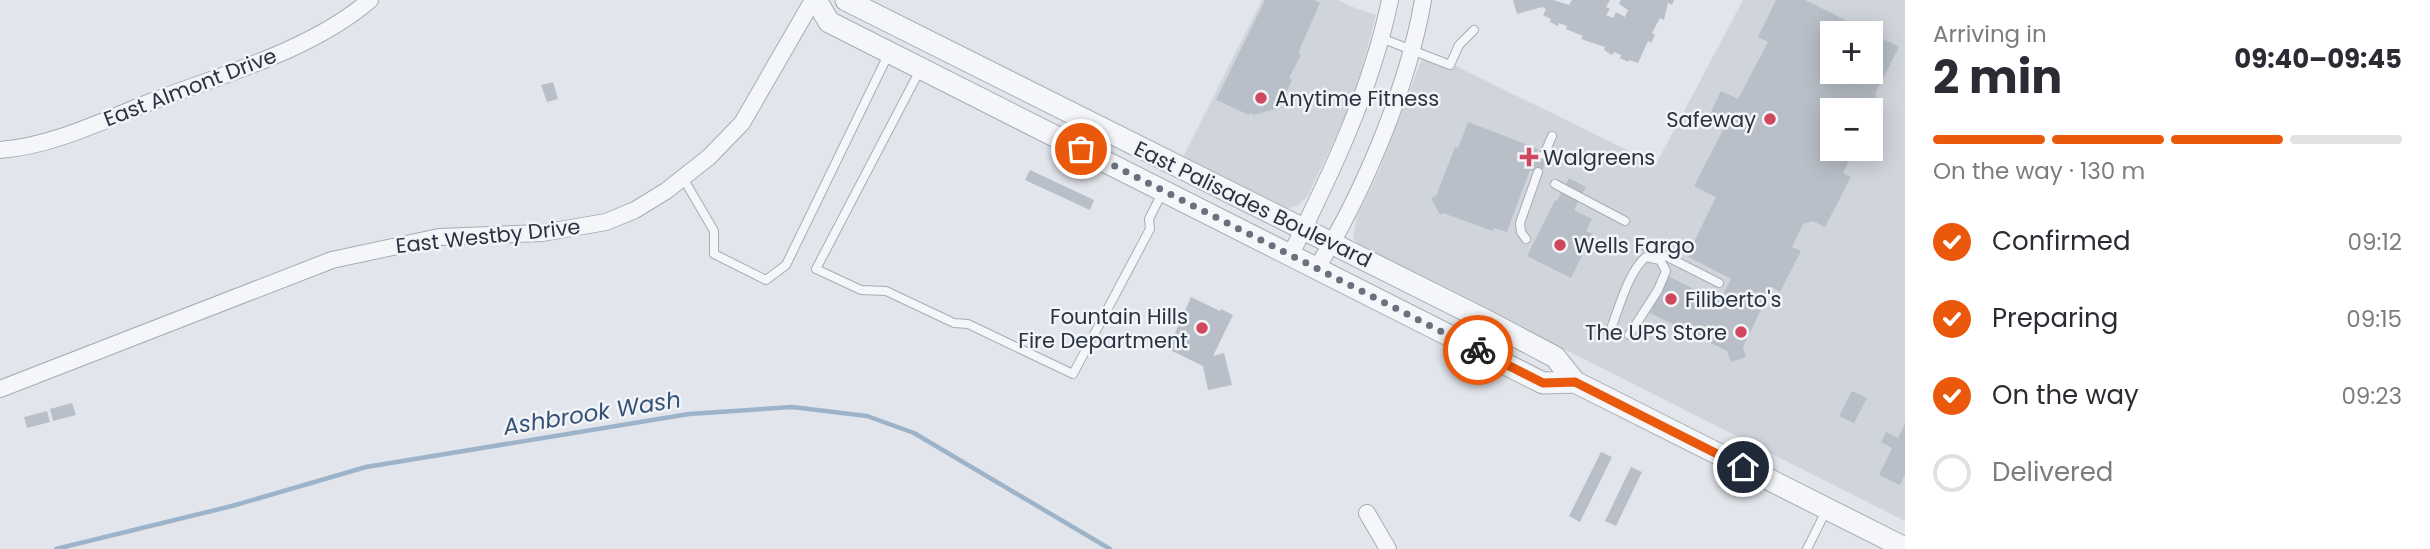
<!DOCTYPE html>
<html lang="en">
<head>
<meta charset="utf-8">
<style>
  body { margin:0; font-family:Poppins,sans-serif; background:#f2f2f3; color:#2b2b33; height:100vh; display:flex; flex-direction:column; font-size:26px; white-space:nowrap }
  * { box-sizing:border-box; margin:0 }
  p { font-size:23px; color:#7c7c81 }
  .icon { flex:none; width:38px; height:38px; fill:none; stroke:currentColor; stroke-width:2; stroke-linecap:round; stroke-linejoin:round }
  .map { position:relative; flex:1; overflow:hidden }
  .side { display:flex; flex-direction:column; background:#fff; width:525px }
  .side>* { flex:none }
  .buttons { position:absolute; left:1820px; top:21px; display:grid; gap:14px }
  .buttons a { display:grid; place-items:center; width:63px; height:63px; border-radius:0px; background:#fff; box-shadow:0 4px 18px #0003; font-size:35px }
  .pin { position:absolute; display:grid; place-items:center; width:60px; height:60px; color:#fff; margin:-30px; border:4px solid #fff; border-radius:50%; box-shadow:0 2px 7px #0007 }
  .courier { position:absolute; display:grid; place-items:center; width:70px; height:70px; margin:-35px; border:5px solid #ea580c; border-radius:50%; background:#fff; color:#222; box-shadow:0 2px 9px #0007 }
  .overview em { font-style:normal; font-weight:700 }
  .overview div { display:flex; flex-direction:column-reverse }
  .overview { display:flex; align-items:center; justify-content:space-between; height:119px; padding:0 28px }
  h1 { font-size:46px; font-weight:700; line-height:52px }
  .bar { display:grid; grid-template-columns:repeat(4,1fr); gap:10px 7px; align-content:center; height:84px; padding:0 28px }
  .bar i { height:9px; border-radius:5px; background:#e1e1e2 }
  .bar .current { background:#ea580c }
  .bar p { grid-column:span 4 }
  ol { padding:0 28px; list-style:none }
  li { display:flex; align-items:center; gap:21px; height:77px }
  li p { margin-inline-start:auto }
  li .icon { padding:7px; border-radius:50%; background:#ea580c; color:#fff; stroke-width:4 }
  li:last-child { color:#7c7c81 }
  li i { width:38px; height:38px; border:4px solid #e1e1e2; border-radius:50% }
  main { display:flex; flex:1; min-height:0 }
  .map>svg:first-child { display:block }
</style>
</head>
<body>
<main>
<div class="map">
<svg width="1905" height="549" viewBox="0 0 1905 549">
  <rect width="100%" height="100%" fill="#e2e5eb"/>
  <path fill="#d0d5dc" fill-rule="evenodd" d="M1262,0h76l17,8 21,7 -20,76 -21,48 -28,58 -9,8 -8,3 -6,1 -101,-52z
    M1743,0h162v521l-544,-274 -8,-9 4,-22 21,-42 47,-123 231,113zM1832,33h39v39h-39zM1832,110h39v39h-39z"/>
  <g fill="none" stroke-linecap="round" stroke-linejoin="round">
    <path stroke="#9db3ca" stroke-width="4.5" d="M56,549l176,-43 134,-39 323,-53 103,-7 75,9 47,17 196,116"/>
  </g>
  <path fill="#b9bfc8" fill-rule="evenodd" d="M1265,0h49l6,3 -22,50 3,2 -12,23 3,2 -13,27 -3,-1 -1,3 -21,6 -4,-2 -1,2 -33,-15z
    M1513,0h40l16,5 3,-5h38l-4,7 4,2 -4,6 7,3 3,-6 9,5 3,-7 -9,-6 2,-4h53l-2,5 -4,-2 -4,17 -4,-2 -8,15 3,2 -4,8 -3,-2 -10,22 -9,-3 -1,2 -8,-4 1,-3 -7,-3 -2,3 -8,-5 1,-3 -24,-8 2,-3 -17,-7 1,-3 -8,-3 -1,3 -8,-4 1,-3 -8,-4 3,-6 -4,-2 -25,7z
    M1776,0h29l94,47 -24,47 3,10 -7,14v-8h-39v39h23l-12,24 8,4 -26,50 -12,-6 -10,3 -11,23 9,4 -21,41 -8,-5 -29,60 3,10 -15,5 -4,-11 -77,-38 18,-37 51,26 12,-23 -44,-23 29,-59 -22,-11 30,-58 -17,-8 14,-29 17,8 30,-57 -10,-5zM1832,33h39v39h-39z
    M553,82l5,17 -11,3 -6,-17z
    M1468,122l70,27 -1,3 11,4 -7,18 -11,-4 -23,62 -13,-4 -1,3 -50,-18 -3,2 -9,-17 5,-2 19,-49 3,1z
    M1030,170l64,30 -4,10 -65,-30z
    M1569,178l17,9 -12,23 18,9 -6,12 7,3 -22,44 -44,-22 28,-56 2,1z
    M1191,297l29,14 1,-2 12,6 -20,41 11,-3 8,32 -24,5 -5,-24 -35,-17z
    M1852,391l15,7 -13,25 -15,-7z
    M72,403l4,12 -23,6 -3,-12z
    M47,411l3,11 -23,6 -3,-11z
    M1905,423v51l-5,11 -21,-10 13,-27 -11,-6 5,-10 12,6z
    M1601,452l11,5 -32,65 -11,-6z
    M1631,467l11,5 -26,54 -11,-5z"/>
  <g fill="none" stroke-linecap="round" stroke-linejoin="round">
    <defs>
      <path id="service" d="M1381,38l69,27 9,-20 15,-15
        M920,70l-104,199 45,21 25,1 68,32 14,1 105,50 77,-145 -1,-10 13,-26
        M1544,155l8,-19
        M683,178l31,53v23l52,26 20,-15 103,-212
        M1555,184l70,37
        M1526,239l-5,-7 -1,-9 18,-51
        M1642,244l77,39
        M1612,326c7,-19 18,-57 34,-69l14,3 6,11 -8,19 -29,45
        M1807,549l20,-40"/>
      <path id="minor" d="M0,150c53,-4 104,-30 153,-49 71,-27 159,-51 217,-101
        M1290,256c41,-82 81,-165 100,-256
        M1316,269c47,-74 92,-182 107,-269
        M0,389l332,-129 107,-23 103,-4 64,-11 29,-12 31,-19 43,-34 33,-34 71,-123
        M1367,513l21,36"/>
      <path id="tertiary" d="M816,0l13,22 714,361 32,-1
        M846,0l639,320 70,37 20,25 330,166"/>
    </defs>
    <use href="#service" stroke="#a7acb5" stroke-width="10"/>
    <use href="#minor" stroke="#a7acb5" stroke-width="18"/>
    <use href="#tertiary" stroke="#a7acb5" stroke-width="23"/>
    <use href="#service" stroke="#f5f6f9" stroke-width="8"/>
    <use href="#minor" stroke="#f5f6f9" stroke-width="16"/>
    <use href="#tertiary" stroke="#f5f6f9" stroke-width="21"/>
  </g>
  <g fill="none" stroke-linecap="round" stroke-linejoin="round">
    <path stroke="#6a717e" stroke-width="7" stroke-dasharray="0 12.6" d="M1081,149l397,201"/>
    <path stroke="#ea580c" stroke-width="9" d="M1478,350l65,33 32,-1 168,85"/>
  </g>
  <g fill="#cf485d" stroke="#f2f4f8" stroke-width="2.5">
    <circle cx="1261" cy="98" r="7"/>
    <circle cx="1770" cy="119" r="7"/>
    <path d="M1525.5 146.5h7v7h7v7h-7v7h-7v-7h-7v-7h7z"/>
    <circle cx="1560" cy="245" r="7"/>
    <circle cx="1671" cy="299" r="7"/>
    <circle cx="1202" cy="328" r="7"/>
    <circle cx="1741" cy="332" r="7"/>
  </g>
  <g text-anchor="middle" dominant-baseline="central" stroke-width="5" stroke-linejoin="round" paint-order="stroke">
    <g font-size="21" fill="#2a3343" stroke="#f2f4f8">
      <text transform="translate(190 87) rotate(-21)">East Almont Drive</text>
      <text transform="translate(1253 204) rotate(26)">East Palisades Boulevard</text>
      <text transform="translate(488 236) rotate(-6)">East Westby Drive</text>
    </g>
    <g font-size="21" fill="#2a3343" stroke="#f2f4f8" text-anchor="start">
      <text x="1275" y="98">Anytime Fitness</text>
      <text x="1756" y="119" text-anchor="end">Safeway</text>
      <text x="1543" y="157">Walgreens</text>
      <text x="1574" y="245">Wells Fargo</text>
      <text x="1685" y="299">Filiberto's</text>
      <text x="1188" y="316" text-anchor="end">Fountain Hills<tspan x="1188" dy="24">Fire Department</tspan></text>
      <text x="1727" y="332" text-anchor="end">The UPS Store</text>
    </g>
    <g font-size="23" font-style="italic" fill="#345277" stroke="#f2f4f8">
      <text transform="translate(592 413) rotate(-9)">Ashbrook Wash</text>
    </g>
  </g>
</svg>
<div class="buttons">
<a>+</a>
<a>−</a>
</div>
<div class="pin" style="left:1081px;top:149px;background:#ea580c"><svg class="icon" aria-label="bag" viewBox="0 0 24 24"><path d="M5 8h14l-1 12H6zM9 8a3 3 0 0 1 6 0"/></svg></div>
<div class="pin" style="left:1743px;top:467px;background:#1f2937"><svg class="icon" aria-label="home" viewBox="0 0 24 24"><path d="M3 11l9-7 9 7M6 9v11h12V9"/></svg></div>
<div class="courier" style="left:1478px;top:350px"><svg class="icon" aria-label="bike" viewBox="0 0 24 24"><circle cx="6" cy="16" r="4"/><circle cx="18" cy="16" r="4"/><path d="M6 16l4-8h5l3 8M10 8l3 8H6M13 5h3"/></svg></div>
</div>
<section class="side">
<div class="overview"><div><h1>2 min</h1><p>Arriving in</p></div><em>09:40–09:45</em></div>
<div class="bar"><i class="current"></i><i class="current"></i><i class="current"></i><i></i><p>On the way · 130 m</p></div>
<ol>
<li><svg class="icon" aria-label="check" viewBox="0 0 24 24"><path d="M5 12l5 5 9-10"/></svg>Confirmed<p>09:12</p></li>
<li><svg class="icon" aria-label="check" viewBox="0 0 24 24"><path d="M5 12l5 5 9-10"/></svg>Preparing<p>09:15</p></li>
<li><svg class="icon" aria-label="check" viewBox="0 0 24 24"><path d="M5 12l5 5 9-10"/></svg>On the way<p>09:23</p></li>
<li><i></i>Delivered</li>
</ol>
</section>
</main>
</body>
</html>
